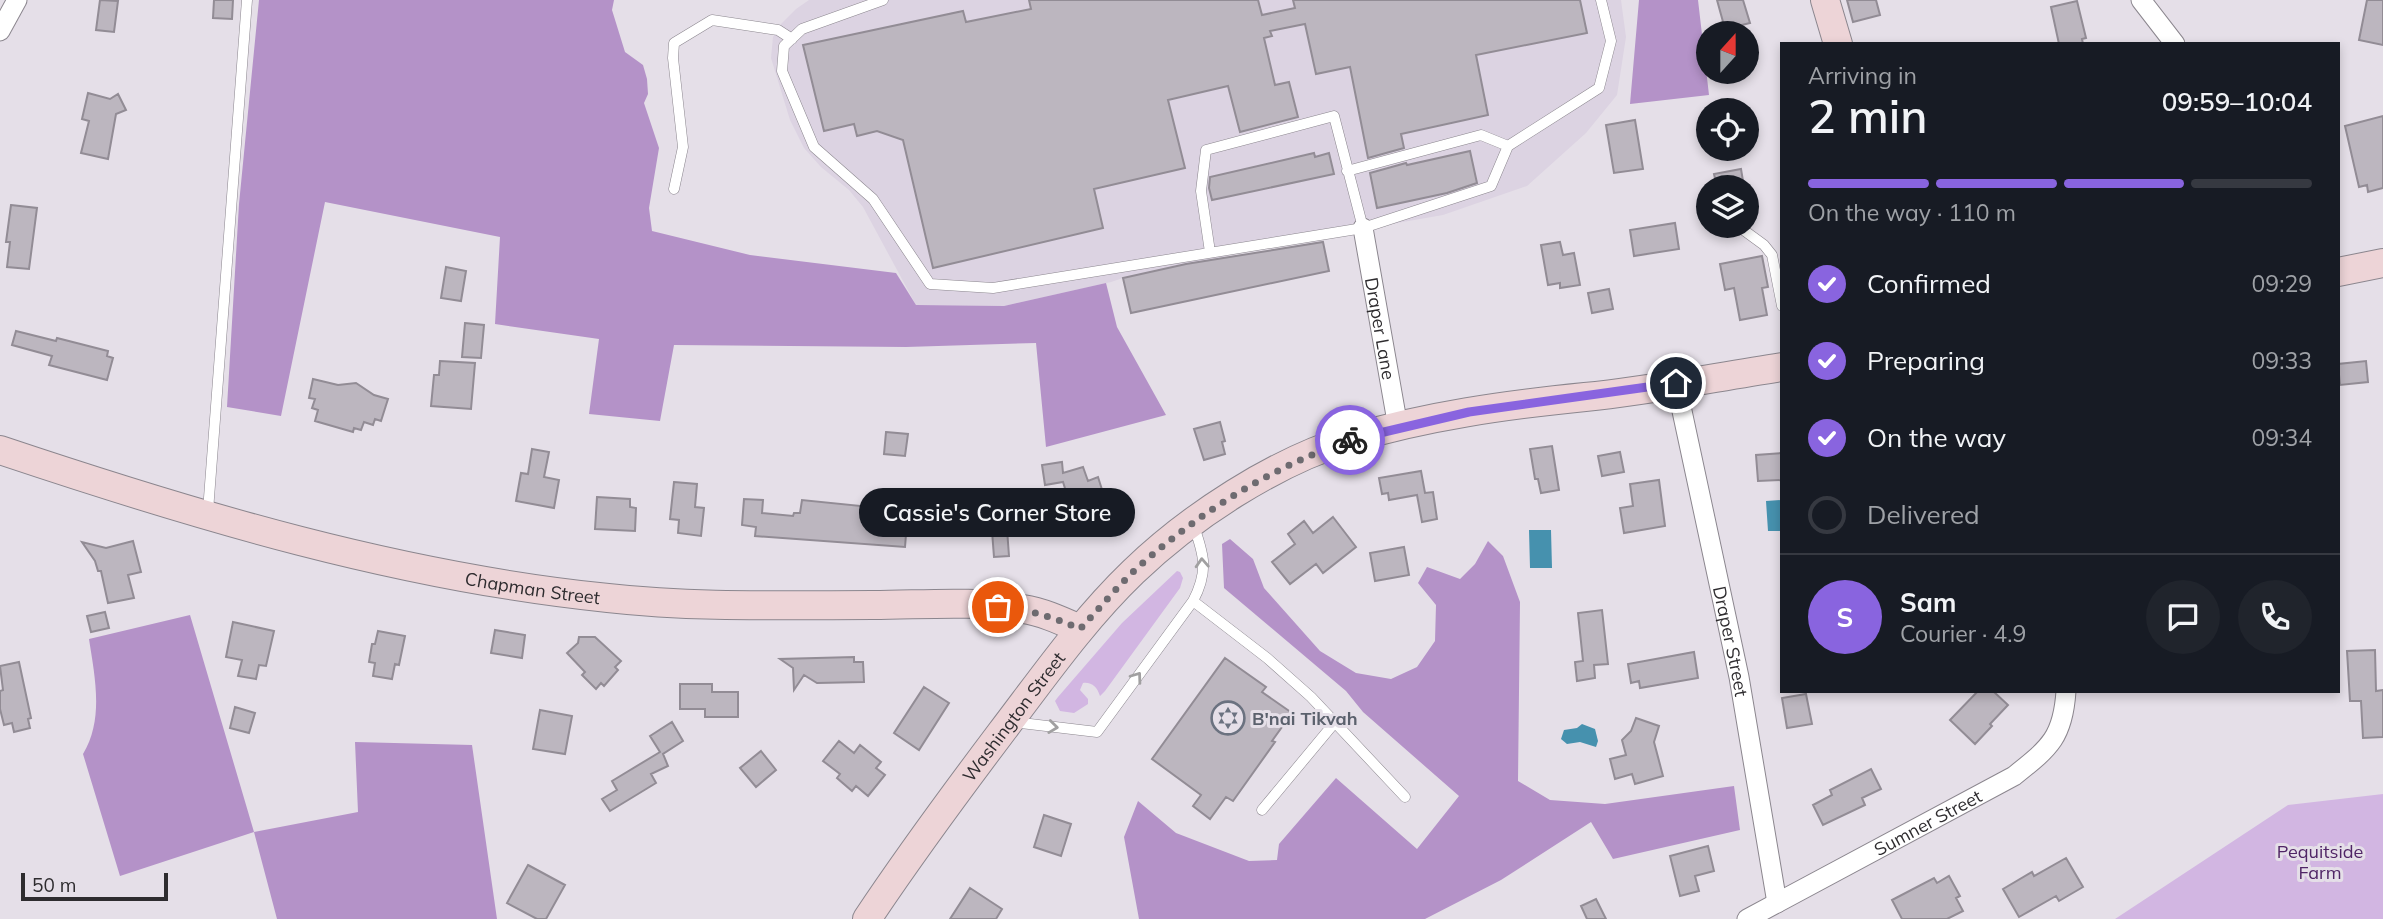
<!DOCTYPE html>
<html lang="en">
<head>
<meta charset="utf-8">
<style>
  body { margin:0; font-family:Mulish,sans-serif; background:#20242c; color:#f1f3f6; height:100vh; display:flex; flex-direction:column; font-size:26px; white-space:nowrap }
  * { box-sizing:border-box; margin:0 }
  p { font-size:23px; color:#9ea1a6 }
  .icon { flex:none; width:38px; height:38px; fill:none; stroke:currentColor; stroke-width:2; stroke-linecap:round; stroke-linejoin:round }
  .map { position:relative; flex:1; overflow:hidden }
  .sheet { position:absolute; left:1780px; top:42px; width:560px; height:651px; display:flex; flex-direction:column; background:#171b24; border-radius:0px; box-shadow:0 4px 10px #0003 }
  .sheet>* { flex:none }
  .needle { width:46px; rotate:21deg }
  .tools { position:absolute; left:1696px; top:21px; display:grid; gap:14px }
  .tools a { display:grid; place-items:center; width:63px; height:63px; border-radius:50%; background:#171b24; box-shadow:0 4px 10px #0003; font-size:35px }
  .scale { position:absolute; left:21px; bottom:18px; width:147px; box-sizing:border-box; padding-left:7px; border:4px solid #2e2c2f; border-top:0; font-size:19px; line-height:24px; white-space:nowrap; color:#2e2c2f; -webkit-text-stroke:5px #e5dfe8; paint-order:stroke }
  .pin { position:absolute; display:grid; place-items:center; width:60px; height:60px; color:#fff; margin:-30px; border:4px solid #fff; border-radius:50%; box-shadow:0 2px 7px #0007 }
  .courier { position:absolute; display:grid; place-items:center; width:70px; height:70px; margin:-35px; border:5px solid #8964df; border-radius:50%; background:#fff; color:#222; box-shadow:0 2px 9px #0007 }
  .bubble { position:absolute; height:49px; border-radius:24px; background:#171b24; box-shadow:0 4px 10px #0003; font-size:23px; font-weight:600; line-height:49px; text-align:center }
  .headline em { font-style:normal; font-weight:600 }
  .headline div { display:flex; flex-direction:column-reverse }
  .headline { display:flex; align-items:center; justify-content:space-between; height:119px; padding:0 28px }
  h1 { font-size:46px; font-weight:600; line-height:52px }
  .bar { display:grid; grid-template-columns:repeat(4,1fr); gap:10px 7px; align-content:center; height:84px; padding:0 28px }
  .bar i { height:9px; border-radius:5px; background:#363941 }
  .bar .active { background:#8964df }
  .bar p { grid-column:span 4 }
  .line { display:flex; align-items:center; gap:18px; padding:0 28px; border-top:2px solid #363941 }
  .line div { flex:1 }
  .round { display:grid; place-items:center; flex:none; width:74px; height:74px; border-radius:37px; background:#20242c }
  ol { padding:0 28px; list-style:none }
  li { display:flex; align-items:center; gap:21px; height:77px }
  li p { margin-inline-start:auto }
  li .icon { padding:7px; border-radius:50%; background:#8964df; color:#fff; stroke-width:4 }
  li:last-child { color:#9ea1a6 }
  li i { width:38px; height:38px; border:4px solid #363941; border-radius:50% }
  .map>svg:first-child { display:block }
</style>
</head>
<body>
<div class="map">
<svg width="2383" height="919" viewBox="0 0 2383 919">
  <rect width="100%" height="100%" fill="#e5dfe8"/>
  <path fill="#dcd3e2" d="M809,0h812l5,37 -9,58 -31,38 -59,53 -84,29 -121,21 -199,42 -12,4 -107,24 -88,-1 -53,-98 -14,-17 -28,-23 -17,-19 -14,-28 -19,-62 2,-21 8,-13 15,-15z"/>
  <path fill="#d2b6e2" d="M1177,571l3,1 3,6 -3,10 -75,103 -5,5c-3,-9 -8,-14 -17,-13l-3,7 8,9v5l-14,9 -14,-2 -5,-10 3,-4 64,-74z
    M2383,794v125h-268l173,-114z"/>
  <path fill="#b492c8" d="M259,0h355l-2,10 13,42 18,13 4,14 1,15 -4,9 15,45 -10,60 3,23 98,24 146,18 20,32 88,1 102,-23 11,44 49,88 -120,32 -10,-104 -130,4 -232,-2 -14,76 -71,-7 10,-75 -104,-15 5,-87 -175,-35 -44,214 -54,-9 12,-203z
    M1639,0h59l11,95 -79,9z
    M1230,539l23,20 11,29 56,63 36,22 35,6 26,-12 18,-26 1,-36 -18,-22 9,-16 33,12 15,-15 13,-23 15,15 17,46 -2,179 32,19 55,4 129,-18 6,44 -127,29 -22,-37 -90,58 -76,39h-286l-15,-82 14,-36 38,32 73,28 28,-1 2,-16 57,-66 81,71 42,-53 -96,-84 -17,-21 -122,-103 -2,-44z
    M190,615l64,217 104,-20 -3,-70 117,3 25,174h-220l-23,-87 -134,44 -37,-122c21,-35 12,-76 6,-115z"/>
  <path fill="#4691ae" d="M1781,500v31h-13l-2,-30z
    M1529,530h22l1,38h-22z
    M1582,724l13,5 3,12 -2,6 -16,-5 -13,2 -6,-5 3,-9 13,-2z"/>
  <path fill="#bcb6bf" stroke="#928c95" stroke-width="2" d="M100,0l18,1 -4,31 -18,-2z
    M214,0h19l-1,19 -19,-1z
    M1029,0h229l4,15 33,-7 -2,-8h287l7,33 -111,22 12,60 -87,19 3,14 -36,10 -18,-91 -34,7 -11,-50 -35,7 2,5 -8,2 11,47 14,-3 9,35 -58,15 -12,-46 -60,14 17,68 -91,21 9,39 -170,40 -30,-128 -26,-9 -20,5 -3,-12 -30,7 -21,-86 160,-34 3,11 65,-13z
    M1717,0h26l7,23 -25,6z
    M1847,0h29l4,15 -27,7z
    M2367,0h16v45l-24,-5z
    M2077,1l9,37 -4,1 1,5h-24l-8,-37z
    M88,93l22,6 8,-5 8,16 -10,4 -8,45 -27,-6 8,-32 -7,-2z
    M2383,116v72l-15,4 -1,-7 -8,2 -14,-61z
    M1635,120l8,49 -29,4 -8,-48z
    M1470,151l7,32 -30,10 -70,15 -7,-35 36,-10 1,2z
    M1314,153l1,4 14,-4 5,21 -122,26 -3,-12 1,-11z
    M1741,169l3,18h-27l-3,-13z
    M11,205l26,3 -8,61 -22,-2 3,-25h-4z
    M1675,223l4,26 -45,7 -4,-26z
    M1323,242l6,29 -198,42 -8,-35 63,-14z
    M1560,242l3,13 11,-2 6,32 -20,3v-5l-12,2 -7,-40z
    M1762,256l6,31 -6,1 5,27 -27,5 -6,-32 -9,2 -5,-26z
    M446,267l20,4 -5,30 -20,-3z
    M1609,289l4,20 -21,4 -4,-20z
    M465,323l19,2 -3,33 -19,-1z
    M16,331l40,10 1,-3 51,13 -1,5 6,2 -6,22 -58,-15 3,-9 -40,-11z
    M440,361l35,2 -4,46 -40,-3 3,-31h5z
    M2366,361l2,21 -28,3 -2,-21z
    M313,379l25,6 18,-2 18,12 14,4 -7,22 -6,-2 -2,6 -9,-3 -3,8 -7,-2 -1,4 -38,-11 3,-11 -6,-2 3,-9 -6,-1z
    M1220,422l5,19 -3,1 3,12 -21,6 -10,-31z
    M886,432l22,2 -3,22 -21,-2z
    M1552,446l7,44 -18,3 -3,-14h-3l-5,-30z
    M532,449l17,3 -5,25 15,3 -5,28 -38,-7 5,-28 7,1z
    M1620,452l4,20 -22,4 -4,-20z
    M1782,453v27l-24,1 -2,-26z
    M1062,462l1,11 20,-6 5,14 10,-4 7,22 -12,4 7,20 -22,7 -15,-48 -18,3 -3,-20z
    M1421,471l4,22 8,-1 4,27 -15,3 -5,-27 -28,5 -1,-7 -6,1 -3,-16z
    M1659,480l6,46 -41,7 -4,-25 13,-2 -3,-22z
    M674,482l23,2 -2,23 9,1 -3,28 -23,-3 1,-13 -9,-1z
    M882,495l18,2 -2,18h6l-1,7h4l-2,25 -150,-11 1,-9 -14,-2 2,-26 19,1 -1,13 31,3 1,-3h6l2,-13 78,8z
    M597,497l33,2v8l6,1 -1,23 -40,-2z
    M1333,517l23,30 -33,26 -7,-9 -26,20 -18,-22 23,-18 -7,-10 16,-13 9,12z
    M1007,529l2,27 -15,1 -2,-26z
    M133,541l8,31 -13,3 6,23 -26,5 -7,-32h-3l-3,-10 -13,-19 24,6z
    M1404,547l5,28 -34,6 -5,-28z
    M1602,610l6,54 -14,1 1,13 -18,3 -2,-19 8,-1 -5,-48z
    M105,612l4,16 -18,4 -4,-16z
    M233,622l41,9 -8,35 -7,-1 -3,14 -18,-3 4,-16 -16,-3z
    M495,630l30,5 -3,23 -31,-5z
    M378,631l27,5 -6,29 -4,-1 -3,15 -19,-3 2,-13 -6,-1 3,-18h3z
    M579,637h16l26,24 -6,6 3,3 -14,16 -3,-3 -5,6 -14,-14 3,-3 -18,-19 11,-10z
    M2375,650l1,41 7,-1v47l-20,1 -2,-37h-11l-3,-50z
    M1694,652l4,26 -58,10 -1,-7 -8,2 -3,-19z
    M854,657v5h9l1,20 -47,1 -13,-8 -10,15 -1,-22 -13,-9z
    M1225,658l41,29 -4,5 30,21 -20,28 3,1 -42,59 -7,-4 -16,22 -17,-13 8,-11 -49,-36z
    M19,662l12,56 -3,1 2,9 -16,4 -2,-9 -8,2 -4,-16v-18l3,-1 -3,-24z
    M680,684h32v8h26v25h-33v-8h-25z
    M924,687l25,16 -30,47 -25,-17z
    M1978,691h15l15,14 -18,19 2,2 -17,18 -25,-24z
    M1806,694l6,30 -25,4 -5,-30z
    M235,707l20,6 -6,20 -19,-5z
    M540,710l32,6 -7,38 -32,-5z
    M1636,718l23,8 -5,16 9,34 -28,8 -3,-10 -17,5 -5,-20 16,-4 -4,-15 9,-9z
    M672,722l11,19 -20,13 5,12 -17,8 5,9 -46,28 -8,-12 15,-9 -5,-9 48,-29 -10,-16z
    M839,741l15,12 6,-8 21,17 -5,6 9,7 -17,21 -12,-10 -4,5 -15,-13 3,-4 -17,-13z
    M761,751l15,19 -20,17 -16,-19z
    M1871,769l10,20 -19,9 3,7 -42,20 -10,-20 19,-10 -2,-5z
    M1044,815l27,9 -10,32 -27,-9z
    M1708,846l6,25 -19,5 4,15 -19,5 -10,-40z
    M2066,858l17,29 -24,14 -3,-5 -37,21 -16,-28 29,-17 2,4z
    M528,865l37,20 -19,34h-9l-30,-16z
    M1949,876l11,20 -4,2 7,13 -16,8h-45l-10,-19 42,-22 3,5z
    M970,888l32,21 -6,10h-46z
    M1596,899l10,20h-19l-6,-13z"/>
  <g fill="none" stroke-linecap="round" stroke-linejoin="round">
    <defs>
      <path id="lane" d="M883,0l-81,29 -18,17 -2,25 32,76 59,52 57,85 63,4 370,-60 128,-42 17,-40 91,-58 12,-47 -10,-41
        M1347,171l134,-36 27,11
        M674,189l9,-42 -10,-89 1,-15 38,-23 66,10 14,9
        M1738,226l26,19 8,10 10,51
        M1210,252l-9,-61 5,-41 128,-34 29,112
        M208,511l39,-511
        M1193,601l74,57 44,39 94,100
        M1013,722l84,10 96,-131c16,-30 11,-47 0,-77
        M1262,810l74,-89"/>
      <g id="street">
        <path d="M2141,0l34,44"/>
        <path d="M0,31l17,-31"/>
        <path id="s1" d="M1363,228l35,199"/>
        <path id="s2" d="M1676,383l63,294 38,226"/>
        <path id="s3" d="M1747,919l267,-143c35,-28 49,-38 52,-85"/>
      </g>
      <g id="secondary">
        <path d="M1825,0l13,44"/>
        <path d="M2338,272l45,-9"/>
        <path id="s4" d="M0,450c197,66 400,127 608,148 88,10 177,7 265,7 49,0 101,-5 150,4 20,3 39,12 57,20"/>
        <path id="s5" d="M867,919c42,-63 87,-124 133,-185 42,-55 83,-114 133,-162 57,-55 141,-110 217,-133 76,-23 156,-34 235,-42 65,-6 131,-20 197,-30"/>
      </g>
    </defs>
    <use href="#lane" stroke="#8b868e" stroke-width="11"/>
    <use href="#street" stroke="#8b868e" stroke-width="21"/>
    <use href="#secondary" stroke="#8b868e" stroke-width="30"/>
    <use href="#lane" stroke="#fff" stroke-width="10"/>
    <use href="#street" stroke="#fff" stroke-width="19"/>
    <use href="#secondary" stroke="#edd4d7" stroke-width="28"/>
  </g>
  <defs><path id="oneway-chevron" d="M-2-3.5L2.5 0L-2 3.5" fill="none" stroke-width="1.6" stroke-linecap="round" stroke-linejoin="round" transform="scale(1.75)"/></defs>
  <g stroke="#a1a0a1">
    <use href="#oneway-chevron" transform="translate(1202 563) rotate(-93)"/>
    <use href="#oneway-chevron" transform="translate(1137 677) rotate(-54)"/>
    <use href="#oneway-chevron" transform="translate(1053 727) rotate(7)"/>
  </g>
  <g fill="none" stroke-linecap="round" stroke-linejoin="round">
    <path stroke="#6e6b70" stroke-width="7" stroke-dasharray="0 12.6" d="M998,607c30,2 55,10 82,22 18,-19 36,-41 55,-59 63,-57 135,-102 215,-130"/>
    <path stroke="#8964df" stroke-width="9" d="M1350,440l119,-28 207,-29"/>
  </g>
  <defs>
    <symbol id="synagogue-ring" viewBox="-11 -11 22 22"><circle r="9.5" fill="#e5dfe8" stroke="#6b7280" stroke-width="1.5"/><path d="M0-6.5L5.6 3.2H-5.6ZM0 6.5L5.6-3.2H-5.6Z" fill="#6b7280"/></symbol>
  </defs>
  <g fill-rule="evenodd">
    <use href="#synagogue-ring" x="1209" y="699" width="38" height="38"/>
  </g>
  <g text-anchor="middle" dominant-baseline="central" stroke-width="6" stroke-linejoin="round" paint-order="stroke">
    <g font-size="18" fill="#2e2c2f" stroke="#e5dfe8">
      <text stroke="none"><textPath href="#s1" startOffset="102">Draper Lane</textPath></text>
      <text stroke="none"><textPath href="#s4" startOffset="551">Chapman Street</textPath></text>
      <text stroke="none"><textPath href="#s2" startOffset="264">Draper Street</textPath></text>
      <text stroke="none"><textPath href="#s5" startOffset="250">Washington Street</textPath></text>
      <text stroke="none"><textPath href="#s3" startOffset="205">Sumner Street</textPath></text>
    </g>
    <g font-size="18" font-weight="bold" fill="#5b616d" stroke="#e5dfe8" text-anchor="start">
      <text x="1252" y="718">B'nai Tikvah</text>
    </g>
    <g font-size="18" fill="#502566" stroke="#e5dfe8">
      <text x="2320" y="851">Pequitside<tspan x="2320" dy="21">Farm</tspan></text>
    </g>
  </g>
</svg>
<div class="tools">
<a><svg class="needle" viewBox="-14 -14 28 28"><path d="M0-13l5 13h-10z" fill="#e53935"/><path d="M0 13l5-13h-10z" fill="#9ea1a6"/></svg></a>
<a><svg class="icon" aria-label="locate" viewBox="0 0 24 24"><circle cx="12" cy="12" r="6"/><path d="M12 2v4M12 18v4M2 12h4M18 12h4"/></svg></a>
<a><svg class="icon" aria-label="layers" viewBox="0 0 24 24"><path d="M12 4l9 5-9 5-9-5zM3 14l9 5 9-5"/></svg></a>
</div>
<div class="scale">50 m</div>
<div class="pin" style="left:998px;top:607px;background:#ea580c"><svg class="icon" aria-label="bag" viewBox="0 0 24 24"><path d="M5 8h14l-1 12H6zM9 8a3 3 0 0 1 6 0"/></svg></div>
<div class="pin" style="left:1676px;top:383px;background:#1f2937"><svg class="icon" aria-label="home" viewBox="0 0 24 24"><path d="M3 11l9-7 9 7M6 9v11h12V9"/></svg></div>
<div class="courier" style="left:1350px;top:440px"><svg class="icon" aria-label="bike" viewBox="0 0 24 24"><circle cx="6" cy="16" r="4"/><circle cx="18" cy="16" r="4"/><path d="M6 16l4-8h5l3 8M10 8l3 8H6M13 5h3"/></svg></div>
<div class="bubble" style="left:859px;top:488px;width:276px">Cassie's Corner Store</div>
<section class="sheet">
<div class="headline"><div><h1>2 min</h1><p>Arriving in</p></div><em>09:59–10:04</em></div>
<div class="bar"><i class="active"></i><i class="active"></i><i class="active"></i><i></i><p>On the way · 110 m</p></div>
<ol>
<li><svg class="icon" aria-label="check" viewBox="0 0 24 24"><path d="M5 12l5 5 9-10"/></svg>Confirmed<p>09:29</p></li>
<li><svg class="icon" aria-label="check" viewBox="0 0 24 24"><path d="M5 12l5 5 9-10"/></svg>Preparing<p>09:33</p></li>
<li><svg class="icon" aria-label="check" viewBox="0 0 24 24"><path d="M5 12l5 5 9-10"/></svg>On the way<p>09:34</p></li>
<li><i></i>Delivered</li>
</ol>
<div class="line" style="height:126px"><b class="round" style="background:#8964df;color:#fff">S</b><div><b>Sam</b><p>Courier · 4.9</p></div><a class="round"><svg class="icon" aria-label="chat" viewBox="0 0 24 24"><path d="M4 5h16v11H9l-5 4z"/></svg></a><a class="round"><svg class="icon" aria-label="phone" viewBox="0 0 24 24"><path d="M5 4h4l2 5-3 2q2 4 5 5l2-3 5 2v4C11 20 4 13 5 4z"/></svg></a></div>
</section>
</div>
</body>
</html>
